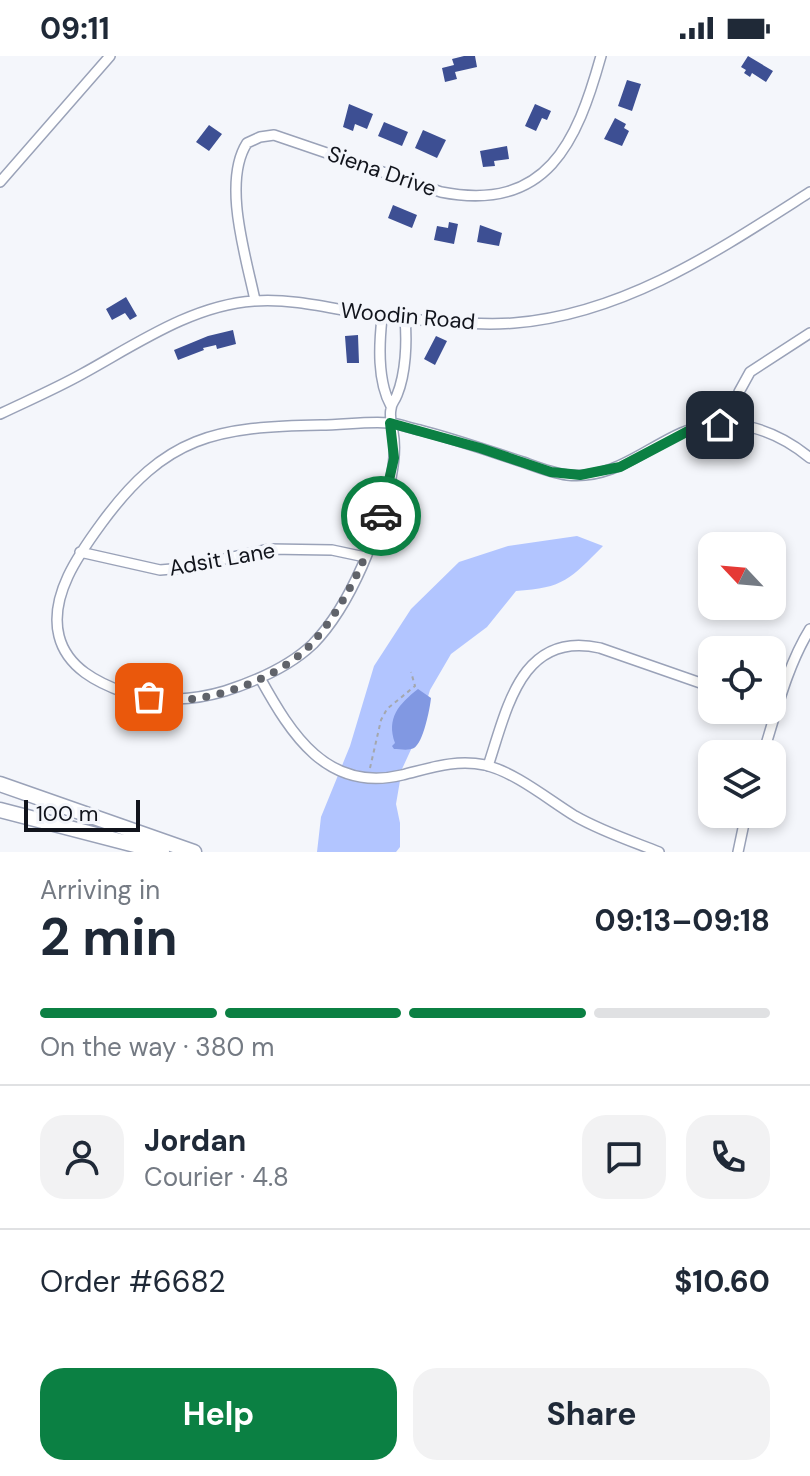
<!DOCTYPE html>
<html lang="en">
<head>
<meta charset="utf-8">
<style>
  body { margin:0; font-family:"DM Sans",sans-serif; background:#f2f2f3; color:#1f2937; height:100vh; display:flex; flex-direction:column; font-size:30px; white-space:nowrap }
  * { box-sizing:border-box; margin:0 }
  p { font-size:26px; color:#747a83 }
  .icon { flex:none; width:44px; height:44px; fill:none; stroke:currentColor; stroke-width:2; stroke-linecap:round; stroke-linejoin:round }
  .map { position:relative; height:796px; overflow:hidden }
  .drawer { display:flex; flex-direction:column; background:#fff; flex:1 }
  .drawer>* { flex:none }
  .needle { width:52px; rotate:296deg }
  .fabs { position:absolute; left:698px; top:476px; display:grid; gap:16px }
  .fabs a { display:grid; place-items:center; width:88px; height:88px; border-radius:16px; background:#fff; box-shadow:0 4px 12px #0003; font-size:40px }
  .scale { position:absolute; left:24px; bottom:20px; width:116px; box-sizing:border-box; padding-left:8px; border:4px solid #11141c; border-top:0; font-size:22px; line-height:28px; white-space:nowrap; color:#11141c; -webkit-text-stroke:6px #f4f6fb; paint-order:stroke }
  .pin { position:absolute; display:grid; place-items:center; width:68px; height:68px; color:#fff; margin:-34px; border-radius:16px; box-shadow:0 4px 12px #0006 }
  .courier { position:absolute; display:grid; place-items:center; width:80px; height:80px; margin:-40px; border:6px solid #0b8043; border-radius:50%; background:#fff; color:#222; box-shadow:0 2px 10px #0007 }
  .headline em { font-style:normal; font-weight:700 }
  .headline div { display:flex; flex-direction:column-reverse }
  .headline { display:flex; align-items:center; justify-content:space-between; height:136px; padding:0 40px }
  h1 { font-size:52px; font-weight:700; line-height:60px }
  .bar { display:grid; grid-template-columns:repeat(4,1fr); gap:12px 8px; align-content:center; height:96px; padding:0 40px }
  .bar i { height:10px; border-radius:6px; background:#e0e1e3 }
  .bar .active { background:#0b8043 }
  .bar p { grid-column:span 4 }
  .line { display:flex; align-items:center; gap:20px; padding:0 40px; border-top:2px solid #e0e1e3 }
  .line div { flex:1 }
  .round { display:grid; place-items:center; flex:none; width:84px; height:84px; border-radius:24px; background:#f2f2f3 }
  .action { display:flex; gap:16px; margin-top:auto; padding:16px 40px }
  .action a { flex:1; height:92px; border-radius:24px; background:#0b8043; color:#fff; font-size:32px; font-weight:700; line-height:92px; text-align:center }
  .action a+a { background:#f2f2f3; color:#1f2937 }
  .status { display:flex; justify-content:space-between; align-items:center; height:56px; padding:0 40px; background:#fff; direction:ltr }
  .status svg { height:22px; fill:currentColor }
  .map>svg:first-child { display:block }
</style>
</head>
<body>
<div class="status"><b>09:11</b><svg viewBox="0 0 49 12"><path d="M0 12V9h3v3zM5 12V6h3v6zM10 12V3h3v9zM15 12V0h3v12zM26 1h20v11H26zM47 4h2v5h-2z"/></svg></div>
<div class="map">
<svg width="810" height="796" viewBox="0 0 810 796">
  <rect width="100%" height="100%" fill="#f4f6fb"/>
  <path fill="#b2c5ff" d="M577,480l26,10c-33,33 -39,42 -87,45l-29,36 -36,27 -21,36 -16,53 -12,26 -6,35 4,19v24l-4,5h-79l4,-35 29,-71 24,-80 37,-57 48,-47 49,-16z"/>
  <path fill="#8198e2" d="M418,633l13,9c-1,11 -8,45 -17,50 -6,3 -14,1 -20,1l-2,-3 3,-3c-9,-25 4,-39 23,-54z"/>
  <path fill="#3d4f93" d="M464,0h11l2,11 -22,5 2,7 -12,3 -3,-14 12,-3 -2,-6z
    M748,0l25,15 -7,11 -14,-9 -2,4 -6,-4 2,-3 -5,-3z
    M627,24l14,4 -9,27 -14,-5z
    M349,48l24,10 -6,15 -12,-5 -2,7 -10,-4z
    M535,48l16,7 -4,9 -5,-2 -6,13 -11,-5z
    M615,62l11,6 -2,4 5,3 -7,15 -18,-7z
    M384,66l24,10 -6,14 -24,-10z
    M209,69l13,9 -13,17 -13,-9z
    M423,74l23,10 -9,18 -22,-10z
    M507,90l2,13 -15,2 1,5 -12,1 -3,-16z
    M393,149l24,10 -5,13 -24,-10z
    M449,166l9,2 -4,20 -20,-4 3,-14 11,2z
    M480,169l22,8 -3,13 -22,-4z
    M126,241l11,19 -7,4 -5,-7 -13,7 -6,-11z
    M233,274l3,14 -19,5 -1,-4 -13,3 1,2 -26,10 -4,-10 34,-14z
    M358,279l1,28h-12l-2,-27z
    M436,280l11,5 -12,24 -11,-6z"/>
  <g fill="none" stroke-linecap="round" stroke-linejoin="round">
    <defs>
      <path id="minor" d="M0,126l110,-126
        M255,244c-9,-43 -33,-118 -8,-157l13,-6 14,-2 167,57c106,21 136,-50 160,-136
        M382,262c-3,27 -5,63 9,88
        M405,263c2,23 1,54 -8,76 -3,8 -5,6 -6,14 -2,8 1,15 2,23 3,15 1,31 -2,46 -12,54 -39,126 -78,166 -24,23 -57,37 -88,47 -30,9 -68,12 -99,2 -28,-10 -59,-25 -67,-57 -10,-40 20,-82 42,-112 65,-89 114,-97 220,-99 22,0 47,-4 69,-2 10,1 20,5 30,7 35,9 69,21 103,32 14,5 29,11 44,13 45,5 76,-25 114,-42 45,-20 93,-5 129,25
        M0,358c27,-13 55,-25 82,-40 53,-29 110,-69 172,-73 48,-4 102,15 150,18 36,2 74,7 110,4 111,-9 205,-73 296,-131
        M737,367l2,-31 11,-20 60,-39
        M80,496l80,18 23,-2 86,-19 63,1 33,7
        M260,622c31,56 67,115 142,97 29,-7 53,-16 83,-10 30,7 64,35 90,51 26,15 56,25 84,36
        M763,698c13,-41 24,-88 47,-125
        M488,710c19,-57 33,-136 112,-118l112,39
        M738,796l8,-38"/>
      <path id="highway" d="M0,728l194,68
        M0,754l162,42"/>
    </defs>
    <use href="#minor" stroke="#9aa2b8" stroke-width="12"/>
    <use href="#highway" stroke="#9aa2b8" stroke-width="17"/>
    <path stroke="#a4a7ad" stroke-width="2" stroke-dasharray="4 4" stroke-linecap="butt" d="M370,712l11,-48 6,-11 28,-23 -4,-14"/>
    <use href="#minor" stroke="#fff" stroke-width="9"/>
    <use href="#highway" stroke="#fff" stroke-width="14"/>
  </g>
  <g fill="none" stroke-linecap="round" stroke-linejoin="round">
    <path stroke="#60636a" stroke-width="8" stroke-dasharray="0 14.4" d="M149,641c17,2 38,4 56,0 37,-7 84,-27 109,-56 31,-36 51,-80 67,-125"/>
    <path stroke="#0b8043" stroke-width="10" d="M381,460l13,-58 -4,-35 90,25 71,24 29,3 40,-8 72,-38 28,-4"/>
  </g>
  <g text-anchor="middle" dominant-baseline="central" stroke-width="8" stroke-linejoin="round" paint-order="stroke">
    <g font-size="22" fill="#11141c" stroke="#f4f6fb">
      <text transform="translate(382 115) rotate(19)">Siena Drive</text>
      <text transform="translate(408 260) rotate(5)">Woodin Road</text>
      <text transform="translate(222 503) rotate(-10)">Adsit Lane</text>
    </g>
  </g>
</svg>
<div class="fabs">
<a><svg class="needle" viewBox="-14 -14 28 28"><path d="M0-13l5 13h-10z" fill="#e53935"/><path d="M0 13l5-13h-10z" fill="#747a83"/></svg></a>
<a><svg class="icon" aria-label="locate" viewBox="0 0 24 24"><circle cx="12" cy="12" r="6"/><path d="M12 2v4M12 18v4M2 12h4M18 12h4"/></svg></a>
<a><svg class="icon" aria-label="layers" viewBox="0 0 24 24"><path d="M12 4l9 5-9 5-9-5zM3 14l9 5 9-5"/></svg></a>
</div>
<div class="scale">100 m</div>
<div class="pin" style="left:149px;top:641px;background:#ea580c"><svg class="icon" aria-label="bag" viewBox="0 0 24 24"><path d="M5 8h14l-1 12H6zM9 8a3 3 0 0 1 6 0"/></svg></div>
<div class="pin" style="left:720px;top:369px;background:#1f2937"><svg class="icon" aria-label="home" viewBox="0 0 24 24"><path d="M3 11l9-7 9 7M6 9v11h12V9"/></svg></div>
<div class="courier" style="left:381px;top:460px"><svg class="icon" aria-label="car" viewBox="0 0 24 24"><path d="M5 17H2v-5l4-1 3-4h7l3 4 3 1v5h-3M9 17h6M6 11h13"/><circle cx="7" cy="17" r="2"/><circle cx="17" cy="17" r="2"/></svg></div>
</div>
<section class="drawer">
<div class="headline"><div><h1>2 min</h1><p>Arriving in</p></div><em>09:13–09:18</em></div>
<div class="bar"><i class="active"></i><i class="active"></i><i class="active"></i><i></i><p>On the way · 380 m</p></div>
<div class="line" style="height:144px"><a class="round"><svg class="icon" aria-label="person" viewBox="0 0 24 24"><circle cx="12" cy="8" r="4"/><path d="M4 21q1-7 8-7t8 7"/></svg></a><div><b>Jordan</b><p>Courier · 4.8</p></div><a class="round"><svg class="icon" aria-label="chat" viewBox="0 0 24 24"><path d="M4 5h16v11H9l-5 4z"/></svg></a><a class="round"><svg class="icon" aria-label="phone" viewBox="0 0 24 24"><path d="M5 4h4l2 5-3 2q2 4 5 5l2-3 5 2v4C11 20 4 13 5 4z"/></svg></a></div>
<div class="line" style="height:104px"><div>Order #6682</div><b>$10.60</b></div>
<div class="action"><a>Help</a><a>Share</a></div>
</section>
</body>
</html>
